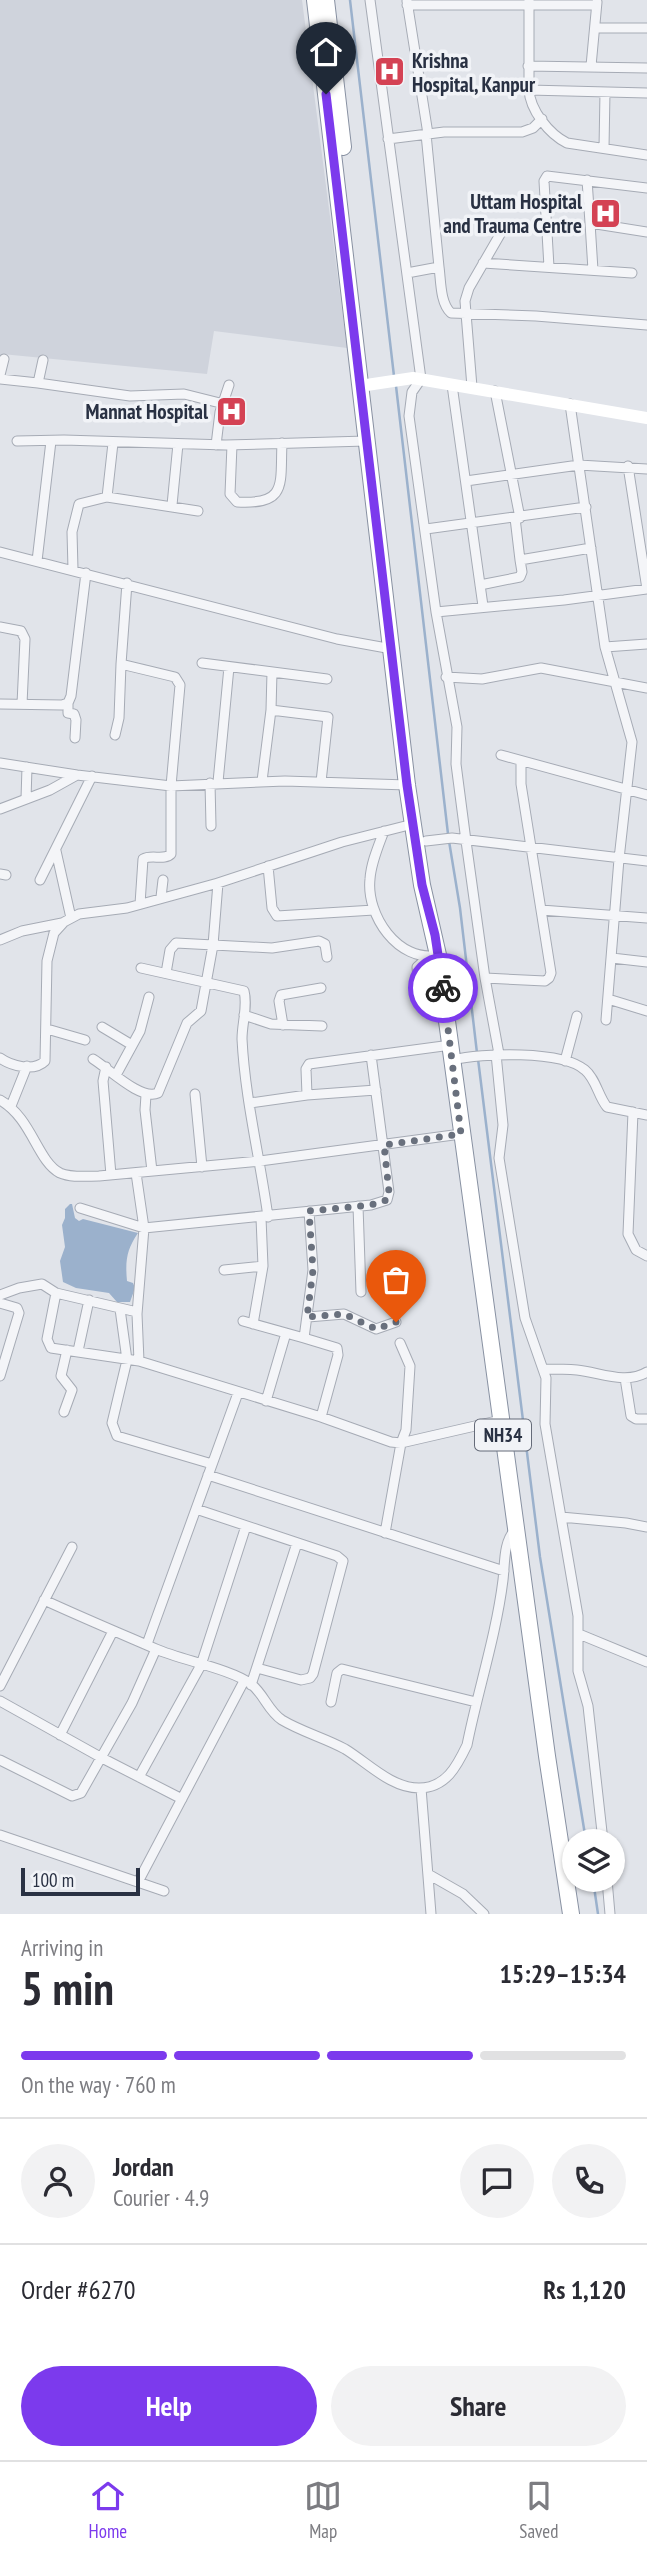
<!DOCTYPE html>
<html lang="en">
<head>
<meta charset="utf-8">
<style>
  body { margin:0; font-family:"PT Sans Narrow",sans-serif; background:#f2f2f3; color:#2b2b33; height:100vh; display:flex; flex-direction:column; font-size:26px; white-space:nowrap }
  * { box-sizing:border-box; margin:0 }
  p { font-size:23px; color:#7c7c81 }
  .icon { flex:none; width:38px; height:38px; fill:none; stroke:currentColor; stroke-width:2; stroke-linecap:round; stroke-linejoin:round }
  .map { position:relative; height:1914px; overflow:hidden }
  .side { display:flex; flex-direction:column; background:#fff; flex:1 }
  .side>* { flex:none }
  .fabs { position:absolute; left:562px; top:1829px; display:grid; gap:14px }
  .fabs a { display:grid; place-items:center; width:63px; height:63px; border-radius:50%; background:#fff; box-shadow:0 2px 5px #0004; font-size:35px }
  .scale { position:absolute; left:21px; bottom:18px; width:119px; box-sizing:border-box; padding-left:7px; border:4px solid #293143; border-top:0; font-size:19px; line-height:24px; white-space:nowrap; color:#293143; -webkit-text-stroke:5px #f1f3f7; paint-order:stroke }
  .pin { position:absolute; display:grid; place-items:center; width:60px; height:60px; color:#fff; margin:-72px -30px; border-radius:50% 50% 50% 0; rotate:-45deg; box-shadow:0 0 7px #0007 }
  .pin .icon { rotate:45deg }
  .courier { position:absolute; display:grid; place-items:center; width:70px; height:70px; margin:-35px; border:5px solid #7c3aed; border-radius:50%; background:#fff; color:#222; box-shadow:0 2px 9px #0007 }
  .head em { font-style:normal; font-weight:600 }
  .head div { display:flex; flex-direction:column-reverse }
  .head { display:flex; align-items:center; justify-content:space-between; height:119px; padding:0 21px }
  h1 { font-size:46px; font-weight:600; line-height:52px }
  .bar { display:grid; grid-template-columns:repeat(4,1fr); gap:10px 7px; align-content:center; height:84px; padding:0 21px }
  .bar i { height:9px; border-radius:5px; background:#e1e1e2 }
  .bar .on { background:#7c3aed }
  .bar p { grid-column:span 4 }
  .line { display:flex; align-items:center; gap:18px; padding:0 21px; border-top:2px solid #e1e1e2 }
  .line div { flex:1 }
  .round { display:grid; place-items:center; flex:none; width:74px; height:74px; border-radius:37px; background:#f2f2f3 }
  .action { display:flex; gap:14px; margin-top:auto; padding:14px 21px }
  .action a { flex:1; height:80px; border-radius:42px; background:#7c3aed; color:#fff; font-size:28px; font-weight:600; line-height:80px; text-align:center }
  .action a+a { background:#f2f2f3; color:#2b2b33 }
  .menu { display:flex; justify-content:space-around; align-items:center; height:98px; border-top:2px solid #e1e1e2; background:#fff; font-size:19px; color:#7c7c81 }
  .menu a { display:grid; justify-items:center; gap:4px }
  .menu .on { color:#7c3aed }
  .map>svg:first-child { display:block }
</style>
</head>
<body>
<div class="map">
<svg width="647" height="1914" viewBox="0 0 647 1914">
  <rect width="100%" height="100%" fill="#e1e4ea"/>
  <path fill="#cfd3dc" d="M0,0h302l45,348 -133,-17 -7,43 -205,-20 -2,10z"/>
  <path fill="#9bb1cc" d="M70,1204h2l3,14 4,3 4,-2 55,14c-11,16 -13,27 -11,48l6,2 2,5 -5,14h-13l-8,-9 -33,-5 -13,-6 -3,-21 5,-14 -3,-22 3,-7v-9z"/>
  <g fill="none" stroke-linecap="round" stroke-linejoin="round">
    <path stroke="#9bb1cc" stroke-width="2.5" d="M350,0l44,376
      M396,386l52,448
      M449,841l11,67 17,145
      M478,1059l62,498 46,284
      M593,1880l5,34"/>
    <defs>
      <path id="street" d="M370,0l51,379 -9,13 -3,24 27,196 21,115 -1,37 10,77 19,137 14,76
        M529,0v90l118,3
        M407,1l21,133
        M407,5h189
        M595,28h52
        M528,66l119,2
        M591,66l6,-64
        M529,90c1,20 20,44 38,53l80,12
        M388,139l56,-7h78l11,-4 9,-9
        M604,148l1,-56
        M587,180l3,43
        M483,263l149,10
        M439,267c2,14 1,36 12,46l85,3 111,9
        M549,267l-5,-86 3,-5 100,12
        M593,270l-3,-47 57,9
        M407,273l32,-6 -13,-133
        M0,375l4,-16
        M0,379l38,4 5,-23
        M38,383l92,13 54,-2 40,10
        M452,385l31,221
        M472,387l-7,-86 4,-13 33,-57
        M495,391l25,127
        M570,404l35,243 27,95 -13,117 -13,161
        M17,441l47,-1 162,5 140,-4
        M216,445l4,-33 9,-27
        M232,445l-2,49 7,8c51,3 43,-18 45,-59
        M628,466l19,123
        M466,481l113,-16 68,4
        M107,497l6,-54
        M172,505l6,-61
        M515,518l5,42 71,-12
        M426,529l160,-22
        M0,552l337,87 55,10
        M37,561l14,-120
        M73,569l-1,-37 7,-28 28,-7 91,14
        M480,585l40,-8 2,-5 -2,-12
        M436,612l128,-12 83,-11
        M0,627l21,4 4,8 -3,65
        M605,647l42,-3
        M202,663l125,16
        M121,664l54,13 5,8 -9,101v68c-7,7 -19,0 -28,5l-3,45
        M446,677l36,2 59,-11 106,20
        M68,703v10l6,1 2,6 -1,18
        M0,704l62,1 6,-2 3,-7 15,-123
        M271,710l57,7 -7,65
        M115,735l4,-17 2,-54 6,-81
        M501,755l146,40
        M0,763l77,12 94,11 114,-5 122,4
        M262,781l9,-71 1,-38
        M218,782l11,-115
        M210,783l1,43
        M26,799l1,-32
        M0,809l50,-19 27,-15
        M384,831c-6,16 -13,32 -14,48 -4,36 28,84 68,76
        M426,841l26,-3 195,23
        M56,851l15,67
        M268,866l4,42 5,8 97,-6
        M0,874l6,1
        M40,880l52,-104
        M161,897l2,-17
        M541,910l106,8
        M0,940l22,-9 40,-8
        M612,958l35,4
        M141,968l103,23c4,15 -2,32 -2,48 3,60 18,119 26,178
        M166,973l4,-23 6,-7 96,5 47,-7 6,3 2,13
        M485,978l60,3 4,-3 2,-5 -30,-189v-23
        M419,989l-2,-22 11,-10
        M608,999l39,12
        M244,1015l27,9 51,2
        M283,1025l-4,-24 2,-6 40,-7
        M102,1027l30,18
        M47,1029l38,11
        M496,1054l7,71 -4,33 26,160 21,60 -1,46 33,192v55l10,35 15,135
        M0,1058c11,8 34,14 45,3l2,-100 7,-28 10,-11 15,-8 48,-6 91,-25 124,-41 71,-18
        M93,1059c15,9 48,42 65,34l29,-70 14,-12 12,-66 5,-62
        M453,1060c28,-7 109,-10 132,10 11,9 13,26 22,37l40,8
        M565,1061l12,-45
        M106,1067l-3,14 8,94
        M116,1075l24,-44 9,-34
        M195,1094l7,73
        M146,1095l-1,15 7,61
        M307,1095l-1,-26 3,-5 142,-19
        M0,1100c32,18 37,61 60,73 11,5 27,3 39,3l161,-15 201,-27
        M250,1103l57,-8 69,-5
        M11,1106l16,-40
        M633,1112l-5,122 8,16 11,6
        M136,1173l8,55 -7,86 2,47
        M358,1206l3,86
        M80,1208l64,20 227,-23 16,-5 2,-8 -18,-137
        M309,1211l4,59 -9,68 33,10 1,7 -17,62
        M224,1270l39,-4
        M56,1293l-9,46 4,9 88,13 182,56 70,25 10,1 100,-23
        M0,1295l19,-7 23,-4 14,9 81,19
        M0,1303l17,5 2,5 -19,63
        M120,1309l7,51 -15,63 5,13 95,28
        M308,1317l36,-3 32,15 20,-7
        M243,1321l61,17
        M253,1324l10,-58 -2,-48
        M78,1351l11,-51
        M543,1369c11,0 23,0 34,1 22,2 49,15 70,2
        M625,1378l6,38 5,3h11
        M266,1401l20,-68
        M64,1412l8,-22 -11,-14 6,-26
        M208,1475l296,96
        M196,1509l141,47 6,5 -30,113 -3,4 -9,2 -44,-12
        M561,1517l65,6 21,4
        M385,1533l16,-90 5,-13 4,-64 -10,-23
        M44,1600c37,17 75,33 112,49 25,11 75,20 95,35 13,10 17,27 31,36 20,12 43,18 63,29 23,14 46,39 74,39 27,0 38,-22 48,-43 11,-55 29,-109 36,-165 2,-16 0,-39 13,-51
        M579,1634l68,28
        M147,1644l91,-251
        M251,1685l46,-142
        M0,1686l72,-139
        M0,1701l102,57 80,41
        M331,1702l6,-29 5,-4 134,33
        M60,1735l53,-104
        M0,1760l72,36 9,-3 51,-90 24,-54
        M139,1777l62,-112 45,-139
        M421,1788l10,126
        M0,1835l164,56
        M428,1874l35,20 21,20
        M607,1880l3,34
        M138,1882l106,-201"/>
      <path id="highway" d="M315,0l92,785 15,100 16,70 109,801 24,158
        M326,0l17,147"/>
    </defs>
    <use href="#street" stroke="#a6abb5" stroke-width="11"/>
    <use href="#highway" stroke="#8891a2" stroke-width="18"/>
    <use href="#street" stroke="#f4f5f8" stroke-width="9"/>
    <path stroke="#fff" stroke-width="12" d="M360,386l53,-8 234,40"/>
    <use href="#highway" stroke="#fff" stroke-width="16"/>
  </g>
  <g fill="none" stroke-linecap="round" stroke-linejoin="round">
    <path stroke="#69707d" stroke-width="7" stroke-dasharray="0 12.6" d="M396,1322l-20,7 -32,-15 -37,3 6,-47 -4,-59 62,-6 16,-5 2,-8 -5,-47 77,-11 -18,-146"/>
    <path stroke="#7c3aed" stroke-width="9" d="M326,94l81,691 15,100 13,50 8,53"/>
  </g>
  <defs>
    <symbol id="hospital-square" viewBox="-11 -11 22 22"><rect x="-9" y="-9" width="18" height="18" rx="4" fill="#d44254" stroke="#f1f3f7"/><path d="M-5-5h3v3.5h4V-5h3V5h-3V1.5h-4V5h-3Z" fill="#fff"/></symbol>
  </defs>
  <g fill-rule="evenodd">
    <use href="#hospital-square" x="372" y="54" width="35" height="35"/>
    <use href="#hospital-square" x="588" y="196" width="35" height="35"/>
    <use href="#hospital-square" x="214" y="394" width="35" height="35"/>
  </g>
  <g text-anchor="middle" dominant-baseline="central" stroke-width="7" stroke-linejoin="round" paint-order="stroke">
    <rect fill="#f1f3f7" stroke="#656b79" stroke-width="2" x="475" y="1419.5" width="56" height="31" rx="5"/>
    <g font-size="19" font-weight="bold" fill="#293143">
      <text x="503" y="1435">NH34</text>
    </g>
    <g font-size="21" font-weight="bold" fill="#293143" stroke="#f1f3f7" text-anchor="end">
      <text x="412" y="60" text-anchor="start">Krishna<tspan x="412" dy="24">Hospital, Kanpur</tspan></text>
      <text x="582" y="201">Uttam Hospital<tspan x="582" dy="24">and Trauma Centre</tspan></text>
      <text x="208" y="411">Mannat Hospital</text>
    </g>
  </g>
</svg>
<div class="fabs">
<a><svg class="icon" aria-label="layers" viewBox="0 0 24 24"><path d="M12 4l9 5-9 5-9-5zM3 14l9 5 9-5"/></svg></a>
</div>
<div class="scale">100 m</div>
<div class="pin" style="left:396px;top:1322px;background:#ea580c"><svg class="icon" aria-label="bag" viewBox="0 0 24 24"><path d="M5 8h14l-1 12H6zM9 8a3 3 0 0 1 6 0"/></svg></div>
<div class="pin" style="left:326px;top:94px;background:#1f2937"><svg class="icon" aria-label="home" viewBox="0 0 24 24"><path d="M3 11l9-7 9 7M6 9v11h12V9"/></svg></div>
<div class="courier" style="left:443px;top:988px"><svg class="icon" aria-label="bike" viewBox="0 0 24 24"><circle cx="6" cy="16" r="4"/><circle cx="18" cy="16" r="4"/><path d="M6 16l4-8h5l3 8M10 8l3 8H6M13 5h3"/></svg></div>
</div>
<section class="side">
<div class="head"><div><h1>5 min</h1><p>Arriving in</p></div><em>15:29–15:34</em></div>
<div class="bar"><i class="on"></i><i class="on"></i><i class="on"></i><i></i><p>On the way · 760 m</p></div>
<div class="line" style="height:126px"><a class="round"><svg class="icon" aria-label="person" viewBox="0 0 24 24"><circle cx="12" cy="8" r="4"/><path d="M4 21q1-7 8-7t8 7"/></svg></a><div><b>Jordan</b><p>Courier · 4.9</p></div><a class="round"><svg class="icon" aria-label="chat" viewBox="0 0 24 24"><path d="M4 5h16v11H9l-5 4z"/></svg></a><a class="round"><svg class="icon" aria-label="phone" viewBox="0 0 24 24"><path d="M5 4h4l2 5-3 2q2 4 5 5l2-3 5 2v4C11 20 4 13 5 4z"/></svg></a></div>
<div class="line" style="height:91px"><div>Order #6270</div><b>Rs 1,120</b></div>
<div class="action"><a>Help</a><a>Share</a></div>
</section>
<nav class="menu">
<a class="on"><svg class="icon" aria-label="home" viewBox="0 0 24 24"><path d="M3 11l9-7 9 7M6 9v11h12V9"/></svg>Home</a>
<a><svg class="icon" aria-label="map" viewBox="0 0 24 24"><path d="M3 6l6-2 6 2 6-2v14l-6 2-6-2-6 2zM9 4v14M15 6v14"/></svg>Map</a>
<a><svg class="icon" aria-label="saved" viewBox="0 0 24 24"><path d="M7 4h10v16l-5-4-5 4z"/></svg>Saved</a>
</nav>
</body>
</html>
